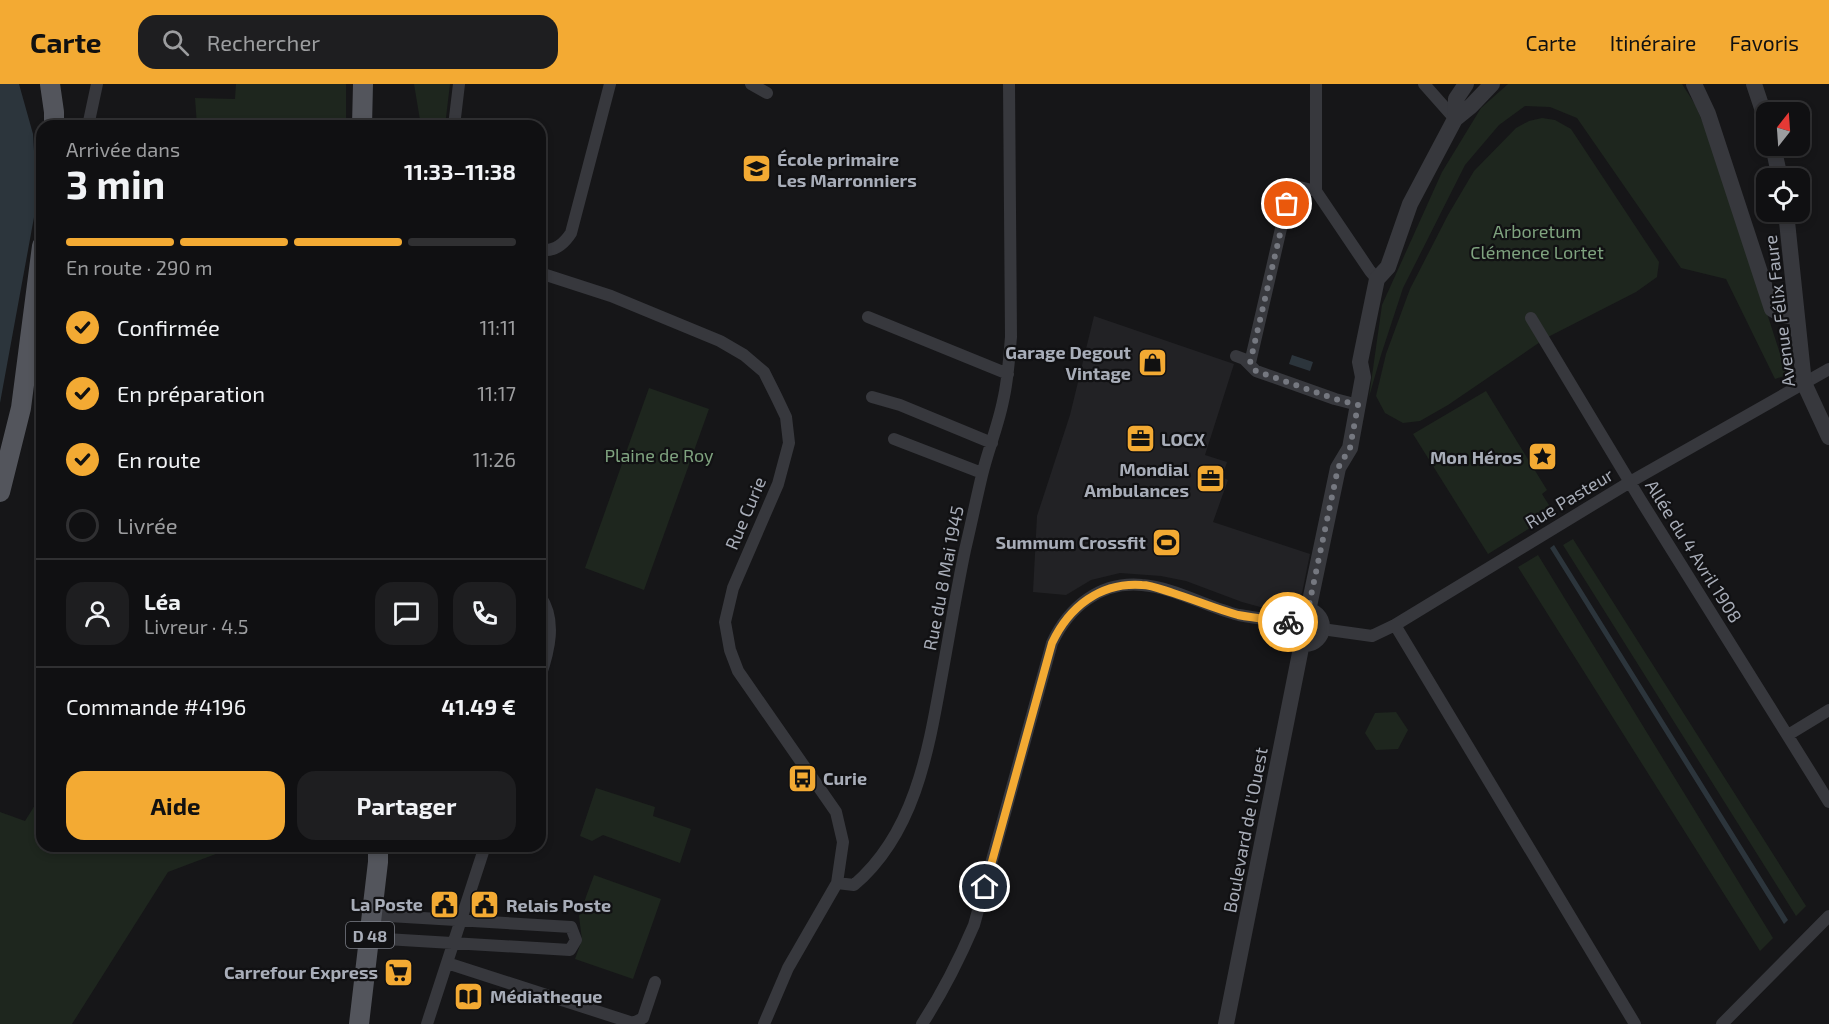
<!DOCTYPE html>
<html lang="fr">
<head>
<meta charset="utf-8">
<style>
  body { margin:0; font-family:"Exo 2",sans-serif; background:#1e1e20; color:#f1f3f6; height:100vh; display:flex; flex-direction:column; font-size:22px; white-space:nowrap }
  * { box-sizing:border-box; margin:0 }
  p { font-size:20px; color:#9c9d9f }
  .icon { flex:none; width:33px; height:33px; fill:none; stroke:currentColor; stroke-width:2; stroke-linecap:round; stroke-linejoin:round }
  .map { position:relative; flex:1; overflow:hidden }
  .drawer { position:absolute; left:36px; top:36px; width:510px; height:732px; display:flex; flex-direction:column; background:#101012; border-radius:18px; box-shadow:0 3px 9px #0003,0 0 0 2px #303032 }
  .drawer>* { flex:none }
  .needle { width:39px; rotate:17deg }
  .fabs { position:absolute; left:1756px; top:18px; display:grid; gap:12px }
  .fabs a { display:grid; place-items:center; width:54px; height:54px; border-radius:12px; background:#101012; box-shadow:0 3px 9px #0003,0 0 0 2px #303032; font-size:30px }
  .pin { position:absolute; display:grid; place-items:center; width:51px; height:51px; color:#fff; margin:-26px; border:3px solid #fff; border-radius:50%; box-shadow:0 2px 6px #0007 }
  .courier { position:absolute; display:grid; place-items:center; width:60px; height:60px; margin:-30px; border:4px solid #f3aa33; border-radius:50%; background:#fff; color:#222; box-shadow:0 2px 8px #0007 }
  .overview em { font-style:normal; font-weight:700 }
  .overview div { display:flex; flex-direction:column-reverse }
  .overview { display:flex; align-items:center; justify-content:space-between; height:102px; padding:0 30px }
  h1 { font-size:39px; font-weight:700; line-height:45px }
  .bar { display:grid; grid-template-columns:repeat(4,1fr); gap:9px 6px; align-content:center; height:72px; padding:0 30px }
  .bar i { height:8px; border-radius:4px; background:#303032 }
  .bar .current { background:#f3aa33 }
  .bar p { grid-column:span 4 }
  .line { display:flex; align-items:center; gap:15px; padding:0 30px; border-top:2px solid #303032 }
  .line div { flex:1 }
  .round { display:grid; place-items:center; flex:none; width:63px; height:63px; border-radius:18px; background:#1e1e20 }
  ol { padding:0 30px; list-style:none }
  li { display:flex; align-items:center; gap:18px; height:66px }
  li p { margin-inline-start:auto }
  li .icon { padding:6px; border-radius:50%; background:#f3aa33; color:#111; stroke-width:4 }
  li:last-child { color:#9c9d9f }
  li i { width:33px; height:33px; border:3px solid #303032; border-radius:50% }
  .button { display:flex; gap:12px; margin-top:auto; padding:12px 30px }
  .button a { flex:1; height:69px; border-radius:18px; background:#f3aa33; color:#111; font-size:24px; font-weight:700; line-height:69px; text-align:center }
  .button a+a { background:#1e1e20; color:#f1f3f6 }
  header { display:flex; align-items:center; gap:36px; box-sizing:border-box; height:84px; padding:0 30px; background:#f3aa33; color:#111 }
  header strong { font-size:28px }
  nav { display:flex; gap:33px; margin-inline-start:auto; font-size:21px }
  .search { width:420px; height:54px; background:#1e1e20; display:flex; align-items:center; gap:15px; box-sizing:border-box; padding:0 21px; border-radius:18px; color:#9c9d9f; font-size:22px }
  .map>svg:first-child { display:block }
</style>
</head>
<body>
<header>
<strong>Carte</strong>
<div class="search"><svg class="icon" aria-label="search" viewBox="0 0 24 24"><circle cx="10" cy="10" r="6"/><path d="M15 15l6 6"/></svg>Rechercher</div>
<nav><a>Carte</a><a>Itinéraire</a><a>Favoris</a></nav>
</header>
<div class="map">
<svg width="1829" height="940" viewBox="0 0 1829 940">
  <rect width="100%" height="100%" fill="#161618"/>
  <path fill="#222225" d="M1094,232l140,48 -29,91 22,7 -5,15 6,3 -15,42 97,32 -8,39 -14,11 -17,6 -29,-8 -56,-21 -25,-5 -41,-3 -29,7 -25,15 -33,-3 4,-76 33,-101z"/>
  <path fill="#1e261e" d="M236,0h110v42h-149l-2,-28 40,1z
    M414,0h36l-5,42h-27l2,-6z
    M1508,0h174l14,22 19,47 72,222 -12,4 -49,-100 -45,-11 -104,-150 -27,-11 -25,-1 -26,19 -34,40 -62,123 -22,67 -12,42 13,-92 60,-133 39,-64z
    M1542,34l13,2 16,9 88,133 -2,15 -21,15 -90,46 -98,67 -28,16 -17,2 -18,-10 -9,-17 10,-42 24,-65 38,-74 26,-44 42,-43 13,-7z
    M649,304l60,21 -65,181 -59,-22z
    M1486,307l61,99 -5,4 12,19 -66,41 -75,-120z
    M1573,455l233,367 -10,10 -233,-371z
    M1538,471l235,383 -13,13 -242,-384z
    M1396,628l12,18 -10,19 -22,1 -11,-17 10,-20z
    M596,704l59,19 -2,9 38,13 -11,34 -77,-28 -11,6 -12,-5z
    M42,710v52h195l-69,26 -96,152h-72v-212l25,9z
    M594,791l67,24 -28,80 -58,-20 7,-19 -3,-24z"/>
  <path fill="#2c353c" d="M0,0h19l14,50 4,67 -37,202z
    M1292,271l21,7 -3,9 -21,-7z
    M1554,461l234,375 -4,4 -234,-376z"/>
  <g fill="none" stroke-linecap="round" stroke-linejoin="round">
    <path stroke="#37383d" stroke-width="12" d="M751,0l16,9
      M1316,0v107l54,80 7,8
      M1424,0l31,35
      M88,42l9,-42
      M454,42l5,-42
      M540,166c14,2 24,-6 31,-17l39,-149
      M540,189l71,23 109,45 24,14 20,17 12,24 10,21 3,26 -11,41 -45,104 -8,34 5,28 8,21 98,141 7,30 -6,41 -49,85 -24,56
      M868,233l140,57
      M1531,234l109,181 189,303
      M1236,272l8,3 12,12 79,28 23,6
      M1250,279l41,-178 25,6
      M872,313l28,8 92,38
      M894,355l88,34
      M540,512c17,24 9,55 0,81
      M1395,541l240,399
      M1322,545l50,7 23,-11 235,-143 199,-113
      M1788,651l41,-25
      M837,799l17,2c60,-51 74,-132 87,-205 8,-43 15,-87 24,-130 6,-25 11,-50 17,-75 6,-25 16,-49 21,-74 5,-21 6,-42 8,-64l-2,-253
      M369,854l201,12 6,-10 -5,-13 -199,-12
      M447,879l186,60 10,-5 12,-36
      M427,940l58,-178
      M922,940c21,-32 37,-64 52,-99l78,-282c17,-36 48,-62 90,-58 31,2 67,23 97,30 16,3 33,5 50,7
      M1722,940l107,-108"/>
    <path stroke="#37383d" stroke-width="16" d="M1694,0l14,30 64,195 11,6 13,2
      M1754,0l13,39
      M1455,35l1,-20 10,-15
      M1773,62l7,32
      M1786,128l18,171 25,54
      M1288 543a17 17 0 1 1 34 0a17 17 0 1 1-34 0Z
      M1308,527l30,-143 12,-20 13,-71 -3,-15 2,-10 15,-73 11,-12 22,-63 45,-85 16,-13 21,-22
      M1226,940l76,-381"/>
    <path stroke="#53555c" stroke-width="20" d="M50,0l4,28v14
      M362,42l1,-42
      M0,408l21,-84 21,-162
      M359,940l19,-162v-16"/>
  </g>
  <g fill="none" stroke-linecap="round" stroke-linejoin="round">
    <path stroke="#757880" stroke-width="6" stroke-dasharray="0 10.8" d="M1287,120l-37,159 6,8 79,28 23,6 -8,43 -12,20 -30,142 -12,3 -8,9"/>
    <path stroke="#f3aa33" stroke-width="8" d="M985,803l67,-244c17,-36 48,-61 90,-58 10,0 21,5 31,8 22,7 43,16 65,22 16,3 34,5 50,7"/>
  </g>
  <defs>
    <symbol id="school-square" viewBox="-11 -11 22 22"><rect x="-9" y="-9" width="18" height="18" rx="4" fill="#f3aa33" stroke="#111113"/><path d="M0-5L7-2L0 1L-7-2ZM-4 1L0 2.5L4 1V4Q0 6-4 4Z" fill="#111"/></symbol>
    <symbol id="shop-square" viewBox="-11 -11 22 22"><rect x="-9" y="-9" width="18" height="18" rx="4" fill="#f3aa33" stroke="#111113"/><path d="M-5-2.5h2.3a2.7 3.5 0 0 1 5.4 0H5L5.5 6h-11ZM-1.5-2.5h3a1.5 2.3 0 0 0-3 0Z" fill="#111"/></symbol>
    <symbol id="office-square" viewBox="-11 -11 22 22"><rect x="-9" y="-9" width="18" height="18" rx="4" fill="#f3aa33" stroke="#111113"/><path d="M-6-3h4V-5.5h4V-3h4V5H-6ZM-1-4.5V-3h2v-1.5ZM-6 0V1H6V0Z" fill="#111"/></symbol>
    <symbol id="sight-square" viewBox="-11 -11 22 22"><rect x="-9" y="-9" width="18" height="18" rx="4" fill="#f3aa33" stroke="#111113"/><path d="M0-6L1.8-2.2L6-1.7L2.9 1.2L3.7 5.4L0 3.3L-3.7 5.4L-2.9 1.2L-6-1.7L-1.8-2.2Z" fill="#111"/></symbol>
    <symbol id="stadium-square" viewBox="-11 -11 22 22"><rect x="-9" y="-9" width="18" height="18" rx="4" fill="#f3aa33" stroke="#111113"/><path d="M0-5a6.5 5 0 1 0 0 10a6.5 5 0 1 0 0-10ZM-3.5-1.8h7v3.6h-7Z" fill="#111"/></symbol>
    <symbol id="bus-square" viewBox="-11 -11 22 22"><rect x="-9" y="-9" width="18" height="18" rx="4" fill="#f3aa33" stroke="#111113"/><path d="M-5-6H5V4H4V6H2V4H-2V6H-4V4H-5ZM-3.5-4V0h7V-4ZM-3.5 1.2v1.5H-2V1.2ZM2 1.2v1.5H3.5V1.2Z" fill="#111"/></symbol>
    <symbol id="civic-square" viewBox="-11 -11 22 22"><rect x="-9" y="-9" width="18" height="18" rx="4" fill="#f3aa33" stroke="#111113"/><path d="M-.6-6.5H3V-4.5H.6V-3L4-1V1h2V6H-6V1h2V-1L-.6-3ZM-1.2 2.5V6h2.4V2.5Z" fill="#111"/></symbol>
    <symbol id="supermarket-square" viewBox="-11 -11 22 22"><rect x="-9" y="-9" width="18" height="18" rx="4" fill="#f3aa33" stroke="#111113"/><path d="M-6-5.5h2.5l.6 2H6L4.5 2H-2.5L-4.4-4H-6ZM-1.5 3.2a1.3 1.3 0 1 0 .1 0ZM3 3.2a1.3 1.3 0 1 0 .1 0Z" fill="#111"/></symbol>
    <symbol id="library-square" viewBox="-11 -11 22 22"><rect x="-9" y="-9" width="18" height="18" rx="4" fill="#f3aa33" stroke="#111113"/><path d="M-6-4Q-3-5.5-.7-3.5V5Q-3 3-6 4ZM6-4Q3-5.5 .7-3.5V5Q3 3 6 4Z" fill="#111"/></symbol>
  </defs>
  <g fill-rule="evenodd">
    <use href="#school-square" x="740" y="68" width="33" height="33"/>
    <use href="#shop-square" x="1136" y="262" width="33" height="33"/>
    <use href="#office-square" x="1124" y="338" width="33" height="33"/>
    <use href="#sight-square" x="1526" y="356" width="33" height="33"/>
    <use href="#office-square" x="1194" y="378" width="33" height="33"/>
    <use href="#stadium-square" x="1150" y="442" width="33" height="33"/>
    <use href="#bus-square" x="786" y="678" width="33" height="33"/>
    <use href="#civic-square" x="428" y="804" width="33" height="33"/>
    <use href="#civic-square" x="468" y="804" width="33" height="33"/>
    <use href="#supermarket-square" x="382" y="872" width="33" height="33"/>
    <use href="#library-square" x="452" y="896" width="33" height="33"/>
  </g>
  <g text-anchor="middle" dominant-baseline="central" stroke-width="4.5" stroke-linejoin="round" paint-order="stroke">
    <rect fill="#111113" stroke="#7b7e86" stroke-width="1.5" x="346" y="838" width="48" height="26" rx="4.5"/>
    <g font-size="16" font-weight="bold" fill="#a8adb8">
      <text x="370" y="851">D 48</text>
    </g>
    <g font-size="18" font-weight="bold" fill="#a8adb8" stroke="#111113" text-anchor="end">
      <text x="777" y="75" text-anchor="start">École primaire<tspan x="777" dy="21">Les Marronniers</tspan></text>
      <text x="1131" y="268">Garage Degout<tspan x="1131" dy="21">Vintage</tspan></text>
      <text x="1161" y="355" text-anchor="start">LOCX</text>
      <text x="1522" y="373">Mon Héros</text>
      <text x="1189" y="385">Mondial<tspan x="1189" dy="21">Ambulances</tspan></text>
      <text x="1146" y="458">Summum Crossfit</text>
      <text x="823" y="694" text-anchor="start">Curie</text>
      <text x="423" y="820">La Poste</text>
      <text x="506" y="821" text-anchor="start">Relais Poste</text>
      <text x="378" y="888">Carrefour Express</text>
      <text x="490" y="912" text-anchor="start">Médiatheque</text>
    </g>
    <g font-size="18" fill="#7fa37f" stroke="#111113">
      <text x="1537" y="147">Arboretum<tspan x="1537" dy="21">Clémence Lortet</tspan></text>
      <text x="659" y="371">Plaine de Roy</text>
    </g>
    <g font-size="18" fill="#a8adb8" stroke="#111113">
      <text transform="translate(1779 227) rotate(-97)">Avenue Félix Faure</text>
      <text transform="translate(1569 414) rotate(-31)">Rue Pasteur</text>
      <text transform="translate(745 429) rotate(-67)">Rue Curie</text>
      <text transform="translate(1694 467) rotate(58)">Allée du 4 Avril 1908</text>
      <text transform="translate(943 494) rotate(-79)">Rue du 8 Mai 1945</text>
      <text transform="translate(1245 746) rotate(-79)">Boulevard de l'Ouest</text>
    </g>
  </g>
</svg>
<div class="fabs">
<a><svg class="needle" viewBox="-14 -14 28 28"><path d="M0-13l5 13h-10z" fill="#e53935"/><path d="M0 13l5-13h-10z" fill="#9c9d9f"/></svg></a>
<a><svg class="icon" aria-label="locate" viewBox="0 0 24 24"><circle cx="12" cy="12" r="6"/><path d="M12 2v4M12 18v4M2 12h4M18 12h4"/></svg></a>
</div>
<div class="pin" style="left:1287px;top:120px;background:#ea580c"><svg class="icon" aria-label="bag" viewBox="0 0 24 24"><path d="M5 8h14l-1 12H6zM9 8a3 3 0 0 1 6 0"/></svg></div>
<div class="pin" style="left:985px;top:803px;background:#1f2937"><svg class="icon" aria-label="home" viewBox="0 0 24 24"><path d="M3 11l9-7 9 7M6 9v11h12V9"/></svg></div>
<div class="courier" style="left:1288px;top:538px"><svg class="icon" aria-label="bike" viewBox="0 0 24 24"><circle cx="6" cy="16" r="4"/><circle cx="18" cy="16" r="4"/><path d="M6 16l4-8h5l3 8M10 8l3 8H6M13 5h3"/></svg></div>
<section class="drawer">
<div class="overview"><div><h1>3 min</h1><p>Arrivée dans</p></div><em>11:33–11:38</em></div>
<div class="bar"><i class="current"></i><i class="current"></i><i class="current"></i><i></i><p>En route · 290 m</p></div>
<ol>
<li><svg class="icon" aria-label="check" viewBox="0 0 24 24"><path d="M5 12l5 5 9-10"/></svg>Confirmée<p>11:11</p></li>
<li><svg class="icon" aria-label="check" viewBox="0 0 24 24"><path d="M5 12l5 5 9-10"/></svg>En préparation<p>11:17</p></li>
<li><svg class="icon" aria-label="check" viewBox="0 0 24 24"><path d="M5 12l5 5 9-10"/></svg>En route<p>11:26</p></li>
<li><i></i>Livrée</li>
</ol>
<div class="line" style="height:108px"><a class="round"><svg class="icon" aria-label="person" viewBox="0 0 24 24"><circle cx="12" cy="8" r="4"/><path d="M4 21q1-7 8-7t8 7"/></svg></a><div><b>Léa</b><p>Livreur · 4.5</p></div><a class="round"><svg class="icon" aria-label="chat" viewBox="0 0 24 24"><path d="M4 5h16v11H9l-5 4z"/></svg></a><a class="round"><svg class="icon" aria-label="phone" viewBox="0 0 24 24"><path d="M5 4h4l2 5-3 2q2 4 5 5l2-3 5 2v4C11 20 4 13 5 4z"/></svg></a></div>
<div class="line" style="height:78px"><div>Commande #4196</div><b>41.49 €</b></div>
<div class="button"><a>Aide</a><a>Partager</a></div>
</section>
</div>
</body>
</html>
